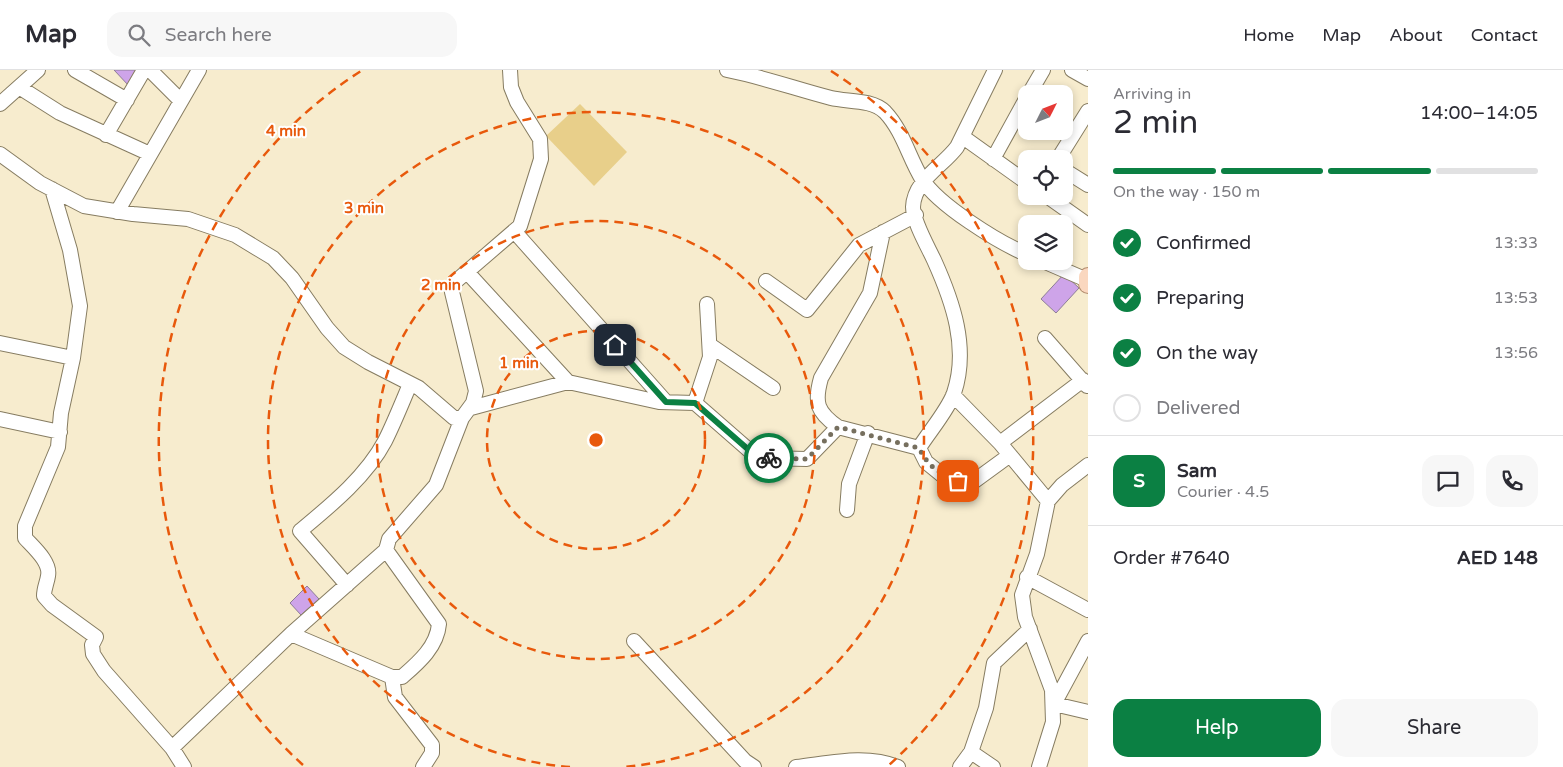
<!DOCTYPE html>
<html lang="en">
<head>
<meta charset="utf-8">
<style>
  body { margin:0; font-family:"Varela Round",sans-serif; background:#f7f7f7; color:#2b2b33; height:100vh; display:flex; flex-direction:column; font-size:19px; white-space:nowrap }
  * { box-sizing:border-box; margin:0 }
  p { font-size:16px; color:#7c7c81 }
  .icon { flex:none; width:28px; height:28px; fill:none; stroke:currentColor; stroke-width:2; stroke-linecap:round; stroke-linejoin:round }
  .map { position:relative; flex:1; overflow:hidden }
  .details { display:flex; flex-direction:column; background:#fff; width:475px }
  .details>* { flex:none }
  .needle { width:32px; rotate:48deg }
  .fabs { position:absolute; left:1018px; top:15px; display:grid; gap:10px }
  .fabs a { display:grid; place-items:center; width:55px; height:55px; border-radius:10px; background:#fff; box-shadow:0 2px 8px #0003; font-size:25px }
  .pin { position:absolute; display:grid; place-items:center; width:42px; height:42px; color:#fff; margin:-21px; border-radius:10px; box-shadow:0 2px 8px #0006 }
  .courier { position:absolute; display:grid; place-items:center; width:50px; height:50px; margin:-25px; border:4px solid #0b8043; border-radius:50%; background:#fff; color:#222; box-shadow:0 1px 6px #0007 }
  .overview em { font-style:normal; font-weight:600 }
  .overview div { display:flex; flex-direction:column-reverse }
  .overview { display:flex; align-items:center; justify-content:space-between; height:85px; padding:0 25px }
  h1 { font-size:32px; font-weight:600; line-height:38px }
  .bar { display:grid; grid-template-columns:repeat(4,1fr); gap:8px 5px; align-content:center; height:60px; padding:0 25px }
  .bar i { height:6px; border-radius:4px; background:#e1e1e2 }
  .bar .active { background:#0b8043 }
  .bar p { grid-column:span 4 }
  .line { display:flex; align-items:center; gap:12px; padding:0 25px; border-top:1px solid #e1e1e2 }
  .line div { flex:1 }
  .round { display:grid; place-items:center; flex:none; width:52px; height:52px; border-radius:15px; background:#f7f7f7 }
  ol { padding:0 25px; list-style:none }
  li { display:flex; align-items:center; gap:15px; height:55px }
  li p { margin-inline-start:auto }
  li .icon { padding:5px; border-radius:50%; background:#0b8043; color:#fff; stroke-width:4 }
  li:last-child { color:#7c7c81 }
  li i { width:28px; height:28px; border:2px solid #e1e1e2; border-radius:50% }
  .button { display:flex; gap:10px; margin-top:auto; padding:10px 25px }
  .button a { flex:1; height:58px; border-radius:15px; background:#0b8043; color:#fff; font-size:20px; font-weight:600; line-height:58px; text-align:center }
  .button a+a { background:#f7f7f7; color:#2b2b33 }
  header { display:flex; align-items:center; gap:30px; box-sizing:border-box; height:70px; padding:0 25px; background:#fff; border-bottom:1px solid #e1e1e2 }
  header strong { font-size:24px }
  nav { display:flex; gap:28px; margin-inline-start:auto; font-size:18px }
  .search { width:350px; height:45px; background:#f7f7f7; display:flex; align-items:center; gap:12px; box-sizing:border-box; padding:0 18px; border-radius:15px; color:#7c7c81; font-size:19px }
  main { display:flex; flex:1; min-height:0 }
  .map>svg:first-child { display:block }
</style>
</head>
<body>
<header>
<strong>Map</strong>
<div class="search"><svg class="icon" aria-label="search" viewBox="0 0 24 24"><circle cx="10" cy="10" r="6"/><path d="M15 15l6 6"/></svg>Search here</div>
<nav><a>Home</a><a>Map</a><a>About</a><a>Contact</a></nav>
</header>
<main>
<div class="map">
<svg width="1088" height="697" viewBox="0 0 1088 697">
  <rect width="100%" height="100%" fill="#f7ecce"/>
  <path fill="#e8cf8a" d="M580,34l47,48 -33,34 -48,-50z"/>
  <path fill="#cea4e9" stroke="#8d7e97" d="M114,0h24l-9,16z
    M1064,204l15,14 -23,25 -15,-14z
    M307,516l12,13 -18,16 -11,-12z"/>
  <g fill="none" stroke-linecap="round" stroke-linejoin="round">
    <defs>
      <path id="minor" d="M75,0l52,30
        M150,0l30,30
        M727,0c36,7 69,19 104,28 16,4 41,1 54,14 18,19 24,46 37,67 16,26 76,63 104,75
        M1072,0l16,9
        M19,17l41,26 90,41
        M1029,24l14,-24
        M0,34l38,-34
        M106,65l38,-65
        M963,67l63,45
        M0,84l40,29 44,23 49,8 55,5 47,16 38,23 19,20 35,50 17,19 24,15 51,26 35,30h8l11,-15 3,-12 -24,-99 3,-10 65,-56 21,-67 -1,-20 -23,-37 -6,-15 -1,-17
        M993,89l33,-60
        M1058,89l30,-48
        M1064,100l24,15
        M52,119l18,61 10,56 -7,52 -12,55 -3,34 -33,79v12c8,9 26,24 23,38 -1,7 -4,12 -4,20l8,9 44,32 -4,8 1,9 11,17 68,77 12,19
        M1047,126l41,29
        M117,142l82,-142
        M514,161l152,171
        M1043,191l44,19
        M467,202l101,110
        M766,211l41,29 52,-65 57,-30
        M1045,268l42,48
        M0,273l73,15
        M710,275l63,43
        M953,325l47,48 48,58
        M695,333l15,-46 -3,-53
        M471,338l97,-26 91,20 36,1 63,55 49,1 31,-32 81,21 7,14 16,13 16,6 15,1 37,-27
        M0,349l60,13
        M838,357c-21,-15 -24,-24 -17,-49l49,-85 13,-61
        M1000,373l83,-63
        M919,378c10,-16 29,-38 35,-55 15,-45 -1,-91 -20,-133 -6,-13 -21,-39 -21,-53 1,-27 30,-41 44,-60l38,-77
        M847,440l2,-26 19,-51
        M1027,507l61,33
        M347,515l-47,-54c30,-25 66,-54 85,-90 9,-18 17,-38 25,-57
        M291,564l95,-84
        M634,571l111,120 9,6
        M1088,571l-34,63 34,8
        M392,607l3,20 37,48v8l-9,14
        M172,678l119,-114 101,43h10c16,-14 35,-30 37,-53l-53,-74 3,-11 47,-54 26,-67
        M796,697c35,-4 69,-13 102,0
        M960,697l11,-15
        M993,697l-22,-15 15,-44 8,-45 36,-34
        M1039,697l14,-45 -1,-32 -27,-73 -3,-22 15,-41 11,-53 14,-16 26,-20"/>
      <path id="major" d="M1088,207v7"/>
    </defs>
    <use href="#minor" stroke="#867c61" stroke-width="16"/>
    <use href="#major" stroke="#b18a6c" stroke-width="20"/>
    <use href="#minor" stroke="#fff" stroke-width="14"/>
    <use href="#major" stroke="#fad7bf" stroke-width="18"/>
  </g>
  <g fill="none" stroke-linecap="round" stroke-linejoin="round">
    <path stroke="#766f5e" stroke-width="5" stroke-dasharray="0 9" d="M769,388l38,1 31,-32 81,21c9,18 20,26 39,33"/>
    <path stroke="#0b8043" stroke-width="6" d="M615,275l51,57 29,1 63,55h11"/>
  </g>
  <g fill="none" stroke="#e8590c" stroke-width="2.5" stroke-dasharray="9 6">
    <circle cx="596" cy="370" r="109"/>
    <circle cx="596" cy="370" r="219"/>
    <path d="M570 697A328 328 0 1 1 622 697"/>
    <path d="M303 695A438 438 0 0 1 361 1M831 1A438 438 0 0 1 889 695"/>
  </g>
  <circle cx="596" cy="370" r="8" fill="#e8590c" stroke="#fff" stroke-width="2.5"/>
  <g font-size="15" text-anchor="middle" font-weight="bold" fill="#e8590c" stroke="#fff" stroke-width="4" stroke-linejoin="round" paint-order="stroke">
    <text x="286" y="66">4 min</text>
    <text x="364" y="143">3 min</text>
    <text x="441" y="220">2 min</text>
    <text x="519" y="298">1 min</text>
  </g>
</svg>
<div class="fabs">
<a><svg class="needle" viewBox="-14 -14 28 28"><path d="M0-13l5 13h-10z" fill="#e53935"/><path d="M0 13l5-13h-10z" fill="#7c7c81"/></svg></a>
<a><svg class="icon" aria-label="locate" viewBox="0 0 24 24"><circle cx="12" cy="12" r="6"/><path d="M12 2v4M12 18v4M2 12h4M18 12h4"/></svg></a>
<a><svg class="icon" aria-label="layers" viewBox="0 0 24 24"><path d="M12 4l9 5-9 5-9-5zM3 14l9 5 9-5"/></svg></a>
</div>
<div class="pin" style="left:958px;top:411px;background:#ea580c"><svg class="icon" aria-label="bag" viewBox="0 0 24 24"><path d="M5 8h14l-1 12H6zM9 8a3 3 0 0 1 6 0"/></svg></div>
<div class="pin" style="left:615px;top:275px;background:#1f2937"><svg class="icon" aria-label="home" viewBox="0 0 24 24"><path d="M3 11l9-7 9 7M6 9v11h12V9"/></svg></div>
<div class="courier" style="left:769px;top:388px"><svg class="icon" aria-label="bike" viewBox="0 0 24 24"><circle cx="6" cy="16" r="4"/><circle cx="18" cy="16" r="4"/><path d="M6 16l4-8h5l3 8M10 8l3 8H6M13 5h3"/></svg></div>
</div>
<section class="details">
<div class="overview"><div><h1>2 min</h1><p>Arriving in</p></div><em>14:00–14:05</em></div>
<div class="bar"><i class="active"></i><i class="active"></i><i class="active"></i><i></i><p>On the way · 150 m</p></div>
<ol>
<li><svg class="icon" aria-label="check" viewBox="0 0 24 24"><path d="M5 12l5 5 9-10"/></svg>Confirmed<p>13:33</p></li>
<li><svg class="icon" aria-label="check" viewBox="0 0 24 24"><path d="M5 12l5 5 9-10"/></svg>Preparing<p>13:53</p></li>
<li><svg class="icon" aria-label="check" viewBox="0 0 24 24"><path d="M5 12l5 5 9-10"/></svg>On the way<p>13:56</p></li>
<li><i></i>Delivered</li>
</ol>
<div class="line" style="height:90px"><b class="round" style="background:#0b8043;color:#fff">S</b><div><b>Sam</b><p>Courier · 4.5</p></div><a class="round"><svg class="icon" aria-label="chat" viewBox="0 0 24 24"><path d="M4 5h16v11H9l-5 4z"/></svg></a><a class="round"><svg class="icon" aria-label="phone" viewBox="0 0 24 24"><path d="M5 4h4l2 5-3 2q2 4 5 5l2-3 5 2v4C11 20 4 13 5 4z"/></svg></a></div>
<div class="line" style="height:65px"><div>Order #7640</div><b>AED 148</b></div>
<div class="button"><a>Help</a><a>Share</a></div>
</section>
</main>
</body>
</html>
